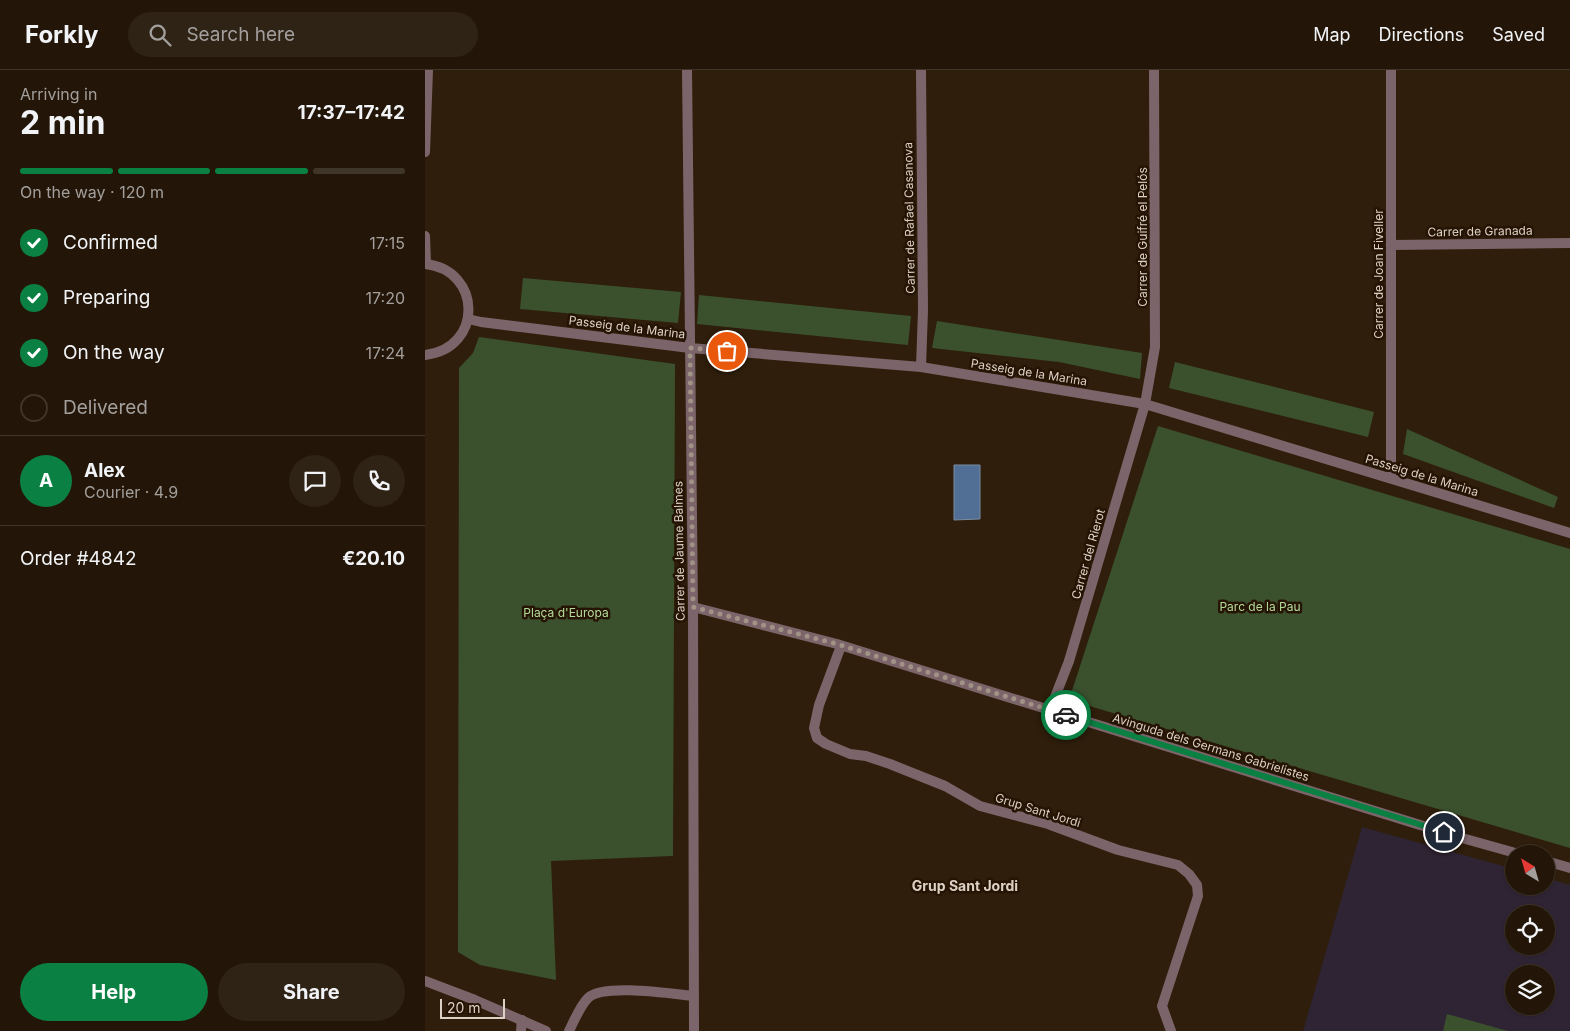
<!DOCTYPE html>
<html lang="en">
<head>
<meta charset="utf-8">
<style>
  body { margin:0; font-family:Inter,sans-serif; background:#2f2316; color:#f1f3f6; height:100vh; display:flex; flex-direction:column; font-size:19px; white-space:nowrap }
  * { box-sizing:border-box; margin:0 }
  p { font-size:16px; color:#a39f9c }
  .icon { flex:none; width:28px; height:28px; fill:none; stroke:currentColor; stroke-width:2; stroke-linecap:round; stroke-linejoin:round }
  .map { position:relative; flex:1; overflow:hidden }
  .details { display:flex; flex-direction:column; background:#231608; width:425px }
  .details>* { flex:none }
  .needle { width:32px; rotate:323deg }
  .tools { position:absolute; left:1080px; top:775px; display:grid; gap:10px }
  .tools a { display:grid; place-items:center; width:50px; height:50px; border-radius:50%; background:#231608; box-shadow:0 1px 4px #0004,0 0 0 1px #403529; font-size:25px }
  .scale { position:absolute; left:15px; bottom:12px; width:65px; box-sizing:border-box; padding-left:5px; border:2px solid #ddd1c6; border-top:0; font-size:14px; line-height:18px; white-space:nowrap; color:#ddd1c6; -webkit-text-stroke:4px #251403; paint-order:stroke }
  .pin { position:absolute; display:grid; place-items:center; width:42px; height:42px; color:#fff; margin:-21px; border:2px solid #fff; border-radius:50%; box-shadow:0 1px 5px #0007 }
  .courier { position:absolute; display:grid; place-items:center; width:50px; height:50px; margin:-25px; border:4px solid #0b8043; border-radius:50%; background:#fff; color:#222; box-shadow:0 1px 6px #0007 }
  .summary em { font-style:normal; font-weight:700 }
  .summary div { display:flex; flex-direction:column-reverse }
  .summary { display:flex; align-items:center; justify-content:space-between; height:85px; padding:0 20px }
  h1 { font-size:32px; font-weight:700; line-height:38px }
  .bar { display:grid; grid-template-columns:repeat(4,1fr); gap:8px 5px; align-content:center; height:60px; padding:0 20px }
  .bar i { height:6px; border-radius:4px; background:#403529 }
  .bar .active { background:#0b8043 }
  .bar p { grid-column:span 4 }
  .line { display:flex; align-items:center; gap:12px; padding:0 20px; border-top:1px solid #403529 }
  .line div { flex:1 }
  .round { display:grid; place-items:center; flex:none; width:52px; height:52px; border-radius:26px; background:#2f2316 }
  ol { padding:0 20px; list-style:none }
  li { display:flex; align-items:center; gap:15px; height:55px }
  li p { margin-inline-start:auto }
  li .icon { padding:5px; border-radius:50%; background:#0b8043; color:#fff; stroke-width:4 }
  li:last-child { color:#a39f9c }
  li i { width:28px; height:28px; border:2px solid #403529; border-radius:50% }
  .primary-button { display:flex; gap:10px; margin-top:auto; padding:10px 20px }
  .primary-button a { flex:1; height:58px; border-radius:30px; background:#0b8043; color:#fff; font-size:20px; font-weight:700; line-height:58px; text-align:center }
  .primary-button a+a { background:#2f2316; color:#f1f3f6 }
  header { display:flex; align-items:center; gap:30px; box-sizing:border-box; height:70px; padding:0 25px; background:#231608; border-bottom:1px solid #403529 }
  header strong { font-size:24px }
  nav { display:flex; gap:28px; margin-inline-start:auto; font-size:18px }
  .search { width:350px; height:45px; background:#2f2316; display:flex; align-items:center; gap:12px; box-sizing:border-box; padding:0 18px; border-radius:28px; color:#a39f9c; font-size:19px }
  main { display:flex; flex:1; min-height:0 }
  .map>svg:first-child { display:block }
</style>
</head>
<body>
<header>
<strong>Forkly</strong>
<div class="search"><svg class="icon" aria-label="search" viewBox="0 0 24 24"><circle cx="10" cy="10" r="6"/><path d="M15 15l6 6"/></svg>Search here</div>
<nav><a>Map</a><a>Directions</a><a>Saved</a></nav>
</header>
<main>
<section class="details">
<div class="summary"><div><h1>2 min</h1><p>Arriving in</p></div><em>17:37–17:42</em></div>
<div class="bar"><i class="active"></i><i class="active"></i><i class="active"></i><i></i><p>On the way · 120 m</p></div>
<ol>
<li><svg class="icon" aria-label="check" viewBox="0 0 24 24"><path d="M5 12l5 5 9-10"/></svg>Confirmed<p>17:15</p></li>
<li><svg class="icon" aria-label="check" viewBox="0 0 24 24"><path d="M5 12l5 5 9-10"/></svg>Preparing<p>17:20</p></li>
<li><svg class="icon" aria-label="check" viewBox="0 0 24 24"><path d="M5 12l5 5 9-10"/></svg>On the way<p>17:24</p></li>
<li><i></i>Delivered</li>
</ol>
<div class="line" style="height:90px"><b class="round" style="background:#0b8043;color:#fff">A</b><div><b>Alex</b><p>Courier · 4.9</p></div><a class="round"><svg class="icon" aria-label="chat" viewBox="0 0 24 24"><path d="M4 5h16v11H9l-5 4z"/></svg></a><a class="round"><svg class="icon" aria-label="phone" viewBox="0 0 24 24"><path d="M5 4h4l2 5-3 2q2 4 5 5l2-3 5 2v4C11 20 4 13 5 4z"/></svg></a></div>
<div class="line" style="height:65px"><div>Order #4842</div><b>€20.10</b></div>
<div class="primary-button"><a>Help</a><a>Share</a></div>
</section>
<div class="map">
<svg width="1145" height="961" viewBox="0 0 1145 961">
  <rect width="100%" height="100%" fill="#2f1e0b"/>
  <path fill="#2f2433" fill-rule="evenodd" d="M937,757l152,42v17h32v-8l24,7v146h-267zM1089,844h32v32h-32zM1089,904h32v32h-32z"/>
  <path fill="#3b512d" d="M98,208l158,14 -3,31 -158,-14z
    M274,225l212,21 -3,29 -211,-21z
    M512,251l205,32 -2,26 -81,-17 -127,-14z
    M54,267l196,27 -2,492 -122,5 5,119 -76,-15 -22,-13 1,-584 14,-15z
    M750,292l199,50 -6,25 -199,-49z
    M733,356l412,123v299l-501,-148z
    M982,359l151,68 -4,11 -151,-54z
    M1022,944l61,17h-65z"/>
  <path fill="#516f94" stroke="#7b8ca3" d="M529,395h26v54l-26,1z"/>
  <g fill="none" stroke-linecap="round" stroke-linejoin="round">
    <path stroke="#7c656a" stroke-width="10" d="M416,576l-22,59 -5,23 3,10 9,6 24,10 16,2 24,8 55,22 35,20 68,18 70,26 60,15 11,9 8,11 1,11 -36,110 9,25
      M625,640l19,-49"/>
    <path stroke="#7c656a" stroke-width="10" d="M262,0l6,537 1,424
      M496,0l2,240 -2,57
      M966,175l179,-2
      M43,249l13,3 209,26 231,19 224,37 425,129
      M966,408v-408
      M268,537l144,37 625,194 57,16
      M644,591l76,-257 10,-57 -1,-277
      M1121,791l24,7
      M96,961l1,-11
      M144,961c5,-10 11,-25 19,-33 15,-15 85,-4 106,-2"/>
    <path stroke="#7c656a" stroke-width="10" d="M0,82l3,-82
      M0,166l1,28
      M0,194c58,6 58,85 0,91
      M0,911l50,19 71,31"/>
  </g>
  <g fill="none" stroke-linecap="round" stroke-linejoin="round">
    <path stroke="#a09285" stroke-width="5" stroke-dasharray="0 9" d="M302,281l-37,-3 3,259 144,37 229,71"/>
    <path stroke="#0b8043" stroke-width="6" d="M641,645l378,117"/>
  </g>
  <g text-anchor="middle" dominant-baseline="central" stroke-width="5" stroke-linejoin="round" paint-order="stroke">
    <g font-size="12" fill="#ddd1c6" stroke="#251403">
      <text transform="translate(484 148) rotate(-91)">Carrer de Rafael Casanova</text>
      <text transform="translate(1055 161) rotate(-1)">Carrer de Granada</text>
      <text transform="translate(717 167) rotate(-90)">Carrer de Guifré el Pelós</text>
      <text transform="translate(953 204) rotate(-90)">Carrer de Joan Fiveller</text>
      <text transform="translate(202 257) rotate(7)">Passeig de la Marina</text>
      <text transform="translate(604 302) rotate(9)">Passeig de la Marina</text>
      <text transform="translate(997 405) rotate(17)">Passeig de la Marina</text>
      <text transform="translate(254 481) rotate(-91)">Carrer de Jaume Balmes</text>
      <text transform="translate(663 484) rotate(-74)">Carrer del Rierot</text>
      <text transform="translate(786 677) rotate(17)">Avinguda dels Germans Gabrielistes</text>
      <text transform="translate(613 740) rotate(17)">Grup Sant Jordi</text>
    </g>
    <g font-size="12" fill="#b3dc9a" stroke="#251403">
      <text x="835" y="536">Parc de la Pau</text>
      <text x="141" y="542">Plaça d'Europa</text>
    </g>
    <g font-size="14" font-weight="bold" fill="#ddd1c6" stroke="#251403">
      <text x="540" y="815">Grup Sant Jordi</text>
    </g>
  </g>
</svg>
<div class="tools">
<a><svg class="needle" viewBox="-14 -14 28 28"><path d="M0-13l5 13h-10z" fill="#e53935"/><path d="M0 13l5-13h-10z" fill="#a39f9c"/></svg></a>
<a><svg class="icon" aria-label="locate" viewBox="0 0 24 24"><circle cx="12" cy="12" r="6"/><path d="M12 2v4M12 18v4M2 12h4M18 12h4"/></svg></a>
<a><svg class="icon" aria-label="layers" viewBox="0 0 24 24"><path d="M12 4l9 5-9 5-9-5zM3 14l9 5 9-5"/></svg></a>
</div>
<div class="scale">20 m</div>
<div class="pin" style="left:302px;top:281px;background:#ea580c"><svg class="icon" aria-label="bag" viewBox="0 0 24 24"><path d="M5 8h14l-1 12H6zM9 8a3 3 0 0 1 6 0"/></svg></div>
<div class="pin" style="left:1019px;top:762px;background:#1f2937"><svg class="icon" aria-label="home" viewBox="0 0 24 24"><path d="M3 11l9-7 9 7M6 9v11h12V9"/></svg></div>
<div class="courier" style="left:641px;top:645px"><svg class="icon" aria-label="car" viewBox="0 0 24 24"><path d="M5 17H2v-5l4-1 3-4h7l3 4 3 1v5h-3M9 17h6M6 11h13"/><circle cx="7" cy="17" r="2"/><circle cx="17" cy="17" r="2"/></svg></div>
</div>
</main>
</body>
</html>
